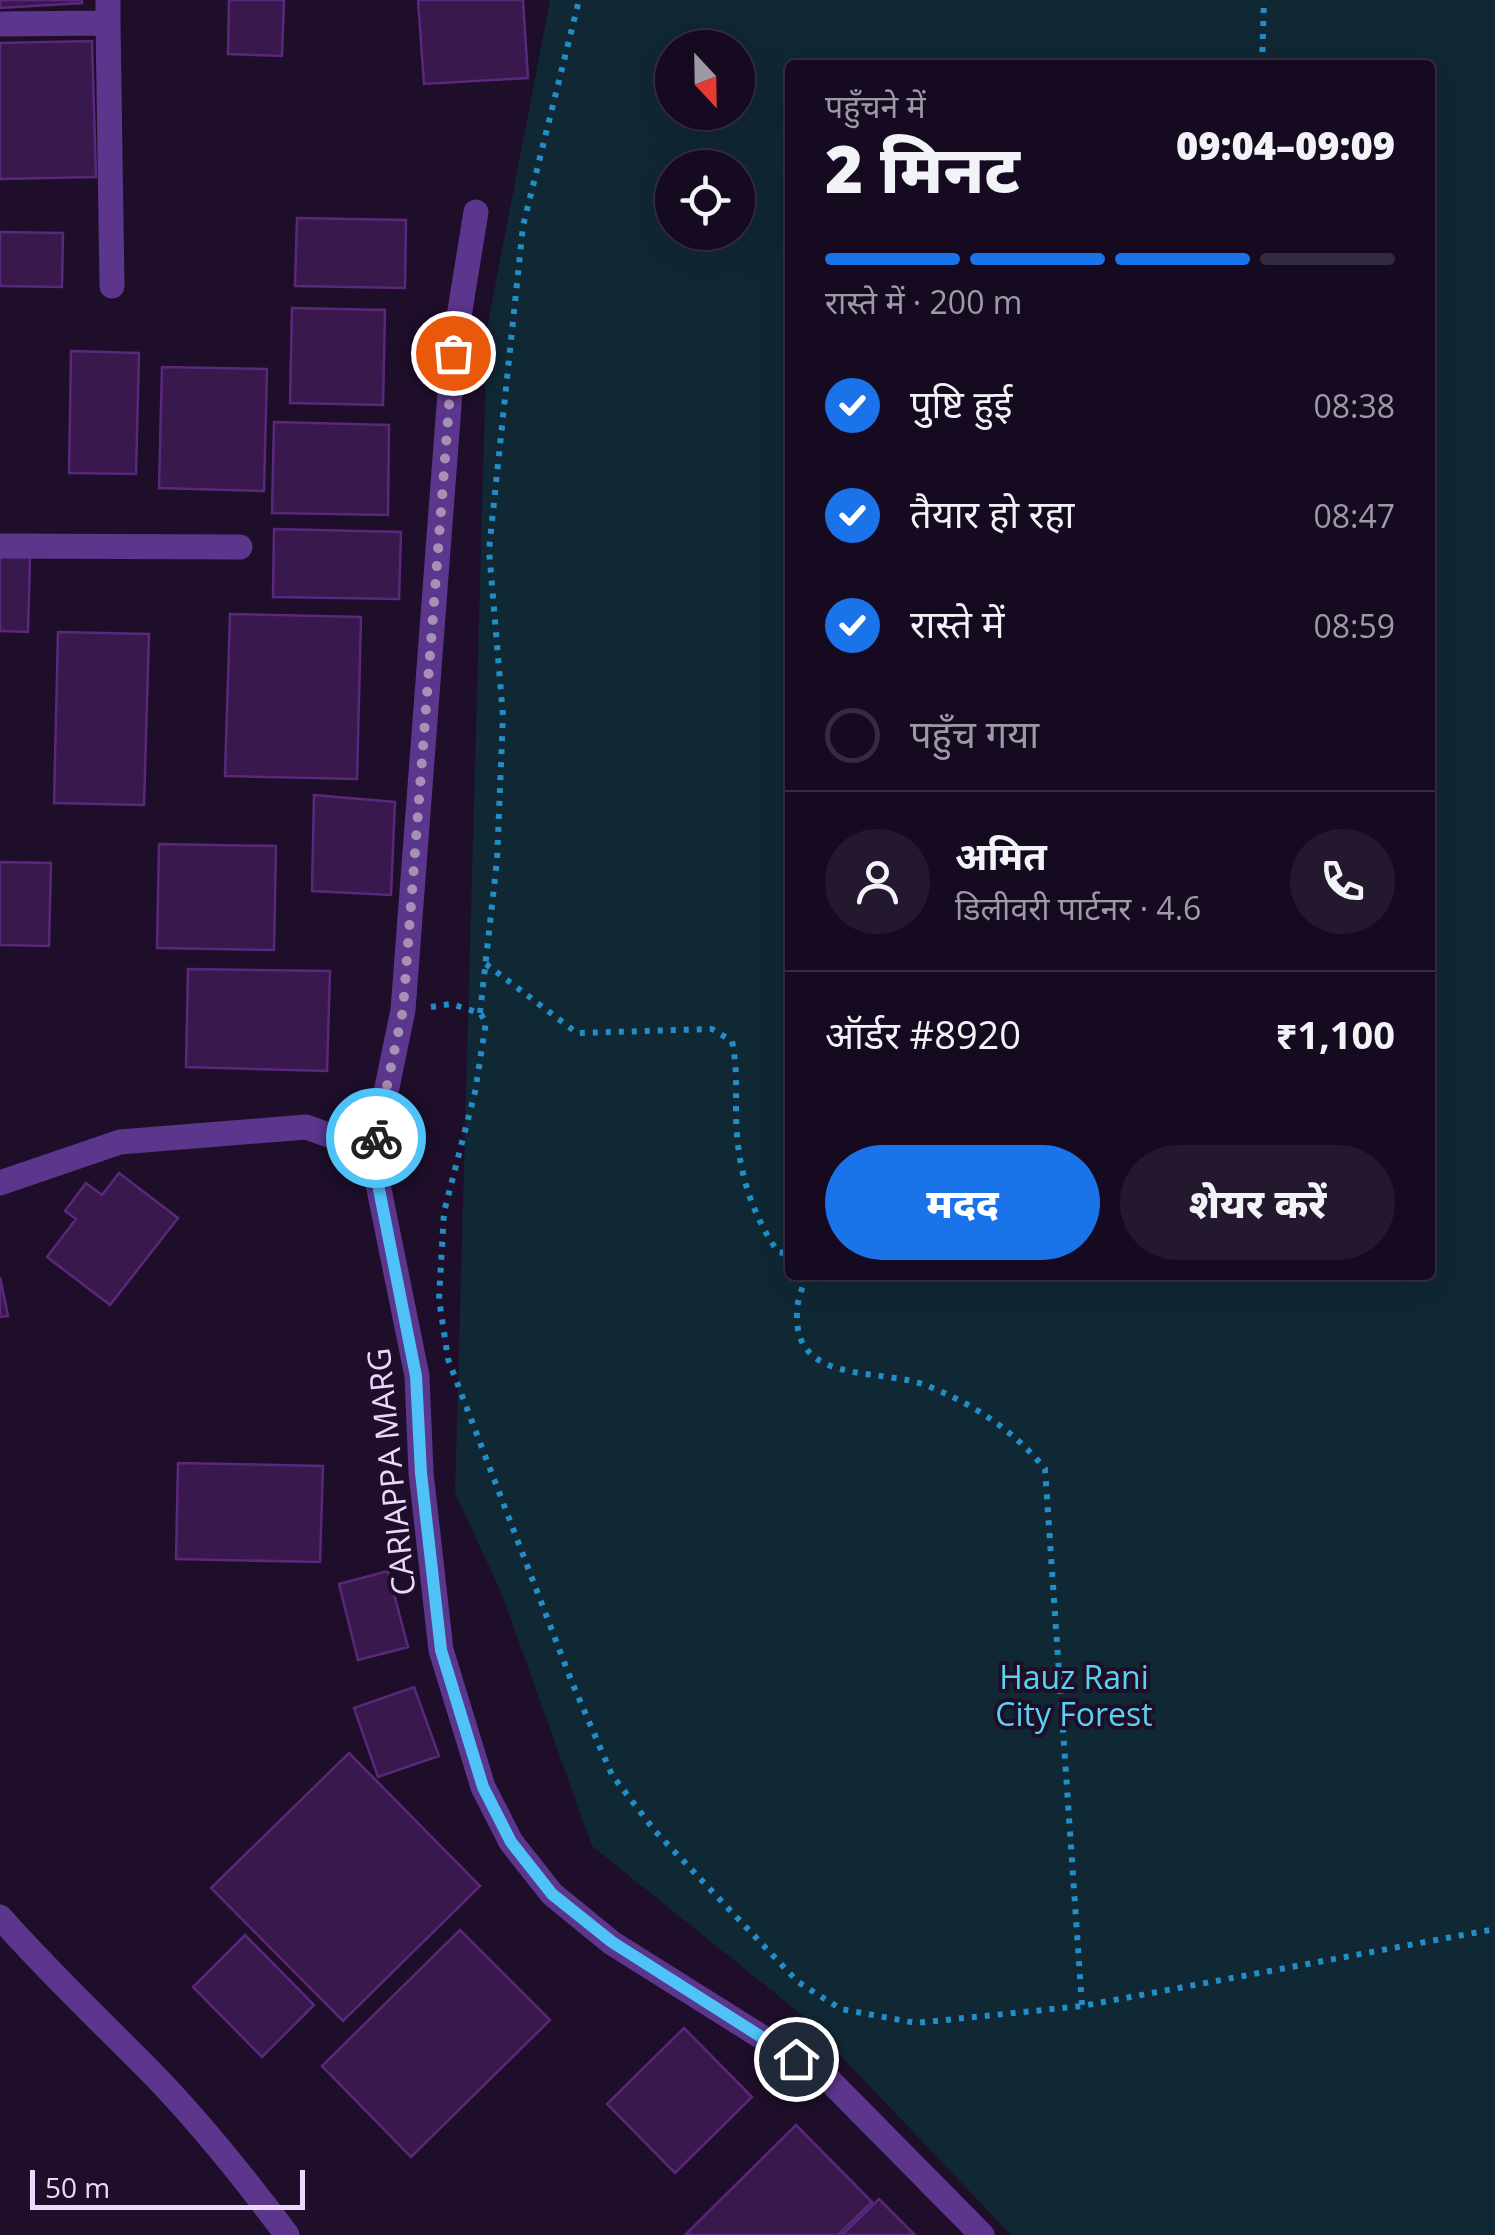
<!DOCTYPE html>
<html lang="hi">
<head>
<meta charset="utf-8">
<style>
  body { margin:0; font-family:"Open Sans","Noto Sans Devanagari",sans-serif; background:#23182d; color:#f1f3f6; height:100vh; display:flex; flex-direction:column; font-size:38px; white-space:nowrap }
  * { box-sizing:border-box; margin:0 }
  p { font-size:32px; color:#9e9aa5 }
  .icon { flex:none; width:55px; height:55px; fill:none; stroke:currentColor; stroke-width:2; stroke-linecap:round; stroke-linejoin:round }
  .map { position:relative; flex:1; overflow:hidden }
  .drawer { position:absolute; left:785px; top:60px; width:650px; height:1220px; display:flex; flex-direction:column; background:#160a20; border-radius:10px; box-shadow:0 10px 40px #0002,0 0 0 2px #352b3e }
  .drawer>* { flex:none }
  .needle { width:65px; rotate:158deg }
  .fabs { position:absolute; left:655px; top:30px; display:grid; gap:20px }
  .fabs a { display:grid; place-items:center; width:100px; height:100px; border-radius:50%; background:#160a20; box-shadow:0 10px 40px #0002,0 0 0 2px #352b3e; font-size:50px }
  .scale { position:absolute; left:30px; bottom:25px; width:275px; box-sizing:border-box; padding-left:10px; border:5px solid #ecd7ff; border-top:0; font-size:28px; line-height:35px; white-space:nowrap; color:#ecd7ff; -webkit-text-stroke:8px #1e0e2a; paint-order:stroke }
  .pin { position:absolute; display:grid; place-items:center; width:85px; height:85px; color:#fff; margin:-42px; border:5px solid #fff; border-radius:50%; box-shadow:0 2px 10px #0007 }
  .courier { position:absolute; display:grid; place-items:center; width:100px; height:100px; margin:-50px; border:8px solid #4fc3f7; border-radius:50%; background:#fff; color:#222; box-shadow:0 2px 12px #0007 }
  .headline em { font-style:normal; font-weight:800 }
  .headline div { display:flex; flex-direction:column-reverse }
  .headline { display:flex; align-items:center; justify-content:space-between; height:170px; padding:0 40px }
  h1 { font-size:65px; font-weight:800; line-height:75px }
  .bar { display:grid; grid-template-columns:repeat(4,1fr); gap:15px 10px; align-content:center; height:120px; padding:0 40px }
  .bar i { height:12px; border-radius:8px; background:#352b3e }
  .bar .active { background:#1a73e8 }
  .bar p { grid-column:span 4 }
  .line { display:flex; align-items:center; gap:25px; padding:0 40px; border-top:2px solid #352b3e }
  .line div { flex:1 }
  .round { display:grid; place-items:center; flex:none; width:105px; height:105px; border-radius:52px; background:#23182d }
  ol { padding:0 40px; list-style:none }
  li { display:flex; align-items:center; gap:30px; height:110px }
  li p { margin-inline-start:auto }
  li .icon { padding:10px; border-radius:50%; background:#1a73e8; color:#fff; stroke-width:4 }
  li:last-child { color:#9e9aa5 }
  li i { width:55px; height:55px; border:5px solid #352b3e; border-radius:50% }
  .cta { display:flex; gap:20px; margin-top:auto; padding:20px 40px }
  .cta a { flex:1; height:115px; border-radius:60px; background:#1a73e8; color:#fff; font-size:40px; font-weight:800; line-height:115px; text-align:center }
  .cta a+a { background:#23182d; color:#f1f3f6 }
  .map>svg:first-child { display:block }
</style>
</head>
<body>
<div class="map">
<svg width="1495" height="2235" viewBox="0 0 1495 2235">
  <rect width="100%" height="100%" fill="#1e0e2a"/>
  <path fill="#102734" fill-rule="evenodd" d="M550,0h945v2235h-484l-209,-220 -210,-169 -91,-254 -46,-99 32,-1165zM672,48h66v64h-66zM790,65h640v1210h-640zM672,168h66v64h-66z"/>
  <path fill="#38184d" stroke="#5a287b" stroke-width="2.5" d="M0,0h82v3l-82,5z
    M229,0h55l-2,56 -54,-2z
    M418,0h105l5,78 -104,6z
    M92,41l4,136 -96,2v-136z
    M297,218l109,2 -1,68 -110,-2z
    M0,232l63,1 -1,54 -62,-1z
    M292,308l93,2 -2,95 -93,-2z
    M71,351l68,2 -3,121 -67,-1z
    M162,367l105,2 -3,122 -105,-3z
    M274,422l115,3 -1,90 -116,-2z
    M274,529l127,3 -2,67 -126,-2z
    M0,557h30l-2,75 -28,-1z
    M230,614l131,3 -4,162 -132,-3z
    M58,632l91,2 -5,171 -90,-2z
    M314,795l81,7 -4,93 -79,-4z
    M159,844l117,2 -2,104 -117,-2z
    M0,862l51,1 -2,83 -49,-1z
    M188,969l142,2 -3,100 -141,-4z
    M119,1173l59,45 -68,87 -63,-48 29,-38 -11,-8 21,-28 16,12z
    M0,1277l8,39 -8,1z
    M178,1463l145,3 -3,96 -144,-3z
    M388,1571l20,76 -50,13 -19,-76z
    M414,1687l25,69 -61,21 -24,-69z
    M349,1753l131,133 -137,135 -132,-133z
    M460,1930l90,90 -139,137 -89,-91z
    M245,1935l69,70 -52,52 -69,-70z
    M684,2028l68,69 -77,76 -68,-69z
    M796,2125l76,77 -34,33h-153z
    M879,2199l36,36h-73z"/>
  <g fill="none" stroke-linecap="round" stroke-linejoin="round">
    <path stroke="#248dc6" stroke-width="6" stroke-dasharray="5 8" stroke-linecap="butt" d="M1262,65l2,-65
      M486,964l91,69 135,-4 20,12c5,25 4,45 4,70 0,52 13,99 42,141l12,2
      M431,1007l20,-3 29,9 6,9 -11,70 -31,120 -5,87 9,60 123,321 41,95 43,56 143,151 43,27 75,14 166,-17 413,-77
      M480,1013l17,-153 6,-144 -14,-166 34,-324 56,-226
      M806,1275c-3,12 -9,25 -9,37 -4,75 86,55 131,74 47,19 85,44 117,83l37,537"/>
    <path stroke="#5c358d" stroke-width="25" d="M108,23l4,263
      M0,24l108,-1v-23
      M0,546l240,1
      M373,1155l30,-145 50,-657 23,-141
      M0,1183l120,-41 186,-15 65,23 46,226 4,97 20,177 42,137 28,55 41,52 60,49 215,135 155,157
      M0,1917c46,52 95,99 144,148 52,52 99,111 143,170"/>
  </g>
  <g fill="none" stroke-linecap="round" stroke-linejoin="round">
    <path stroke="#a491b4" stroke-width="10" stroke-dasharray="0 18" d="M376,1138l27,-128 50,-657"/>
    <path stroke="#4fc3f7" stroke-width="12" d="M376,1138l-4,16 44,222 5,97 20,177 42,137 28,55 41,52 60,48 184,117"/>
  </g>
  <g text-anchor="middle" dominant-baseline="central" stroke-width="8" stroke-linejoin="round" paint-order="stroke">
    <g font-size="32" fill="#ecd7ff" stroke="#1e0e2a">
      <text transform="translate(390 1472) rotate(-96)">CARIAPPA MARG</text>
    </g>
    <g font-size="32" fill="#57d3eb" stroke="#1e0e2a">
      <text x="1074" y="1676">Hauz Rani<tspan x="1074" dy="37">City Forest</tspan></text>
    </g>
  </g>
</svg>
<div class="fabs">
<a><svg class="needle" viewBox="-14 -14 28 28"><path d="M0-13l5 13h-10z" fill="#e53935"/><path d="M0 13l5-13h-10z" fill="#9e9aa5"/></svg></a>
<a><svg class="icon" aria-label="locate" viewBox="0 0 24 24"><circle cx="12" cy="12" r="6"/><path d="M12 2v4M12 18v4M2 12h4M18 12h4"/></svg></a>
</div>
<div class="scale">50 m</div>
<div class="pin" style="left:453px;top:353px;background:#ea580c"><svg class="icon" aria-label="bag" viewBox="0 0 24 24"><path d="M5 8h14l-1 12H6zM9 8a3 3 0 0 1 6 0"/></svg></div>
<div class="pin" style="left:796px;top:2059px;background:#1f2937"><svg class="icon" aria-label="home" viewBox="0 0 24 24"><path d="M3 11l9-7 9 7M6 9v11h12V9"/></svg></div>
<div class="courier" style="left:376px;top:1138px"><svg class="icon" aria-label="bike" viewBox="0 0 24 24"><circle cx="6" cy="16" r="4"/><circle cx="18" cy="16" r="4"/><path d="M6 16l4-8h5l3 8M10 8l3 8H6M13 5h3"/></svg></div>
<section class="drawer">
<div class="headline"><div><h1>2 मिनट</h1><p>पहुँचने में</p></div><em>09:04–09:09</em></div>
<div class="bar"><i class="active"></i><i class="active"></i><i class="active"></i><i></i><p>रास्ते में · 200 m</p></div>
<ol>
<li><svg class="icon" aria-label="check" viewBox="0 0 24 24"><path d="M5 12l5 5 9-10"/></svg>पुष्टि हुई<p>08:38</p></li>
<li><svg class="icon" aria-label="check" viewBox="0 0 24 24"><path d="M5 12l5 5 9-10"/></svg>तैयार हो रहा<p>08:47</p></li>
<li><svg class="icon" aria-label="check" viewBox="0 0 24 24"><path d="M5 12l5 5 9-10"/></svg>रास्ते में<p>08:59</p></li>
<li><i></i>पहुँच गया</li>
</ol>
<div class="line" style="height:180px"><a class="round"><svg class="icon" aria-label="person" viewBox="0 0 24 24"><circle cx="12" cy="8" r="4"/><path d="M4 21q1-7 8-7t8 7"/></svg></a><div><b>अमित</b><p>डिलीवरी पार्टनर · 4.6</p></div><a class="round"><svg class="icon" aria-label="phone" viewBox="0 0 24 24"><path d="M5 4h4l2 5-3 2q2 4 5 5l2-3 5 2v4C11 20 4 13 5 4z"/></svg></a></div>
<div class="line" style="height:130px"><div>ऑर्डर #8920</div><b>₹1,100</b></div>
<div class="cta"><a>मदद</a><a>शेयर करें</a></div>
</section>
</div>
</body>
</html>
